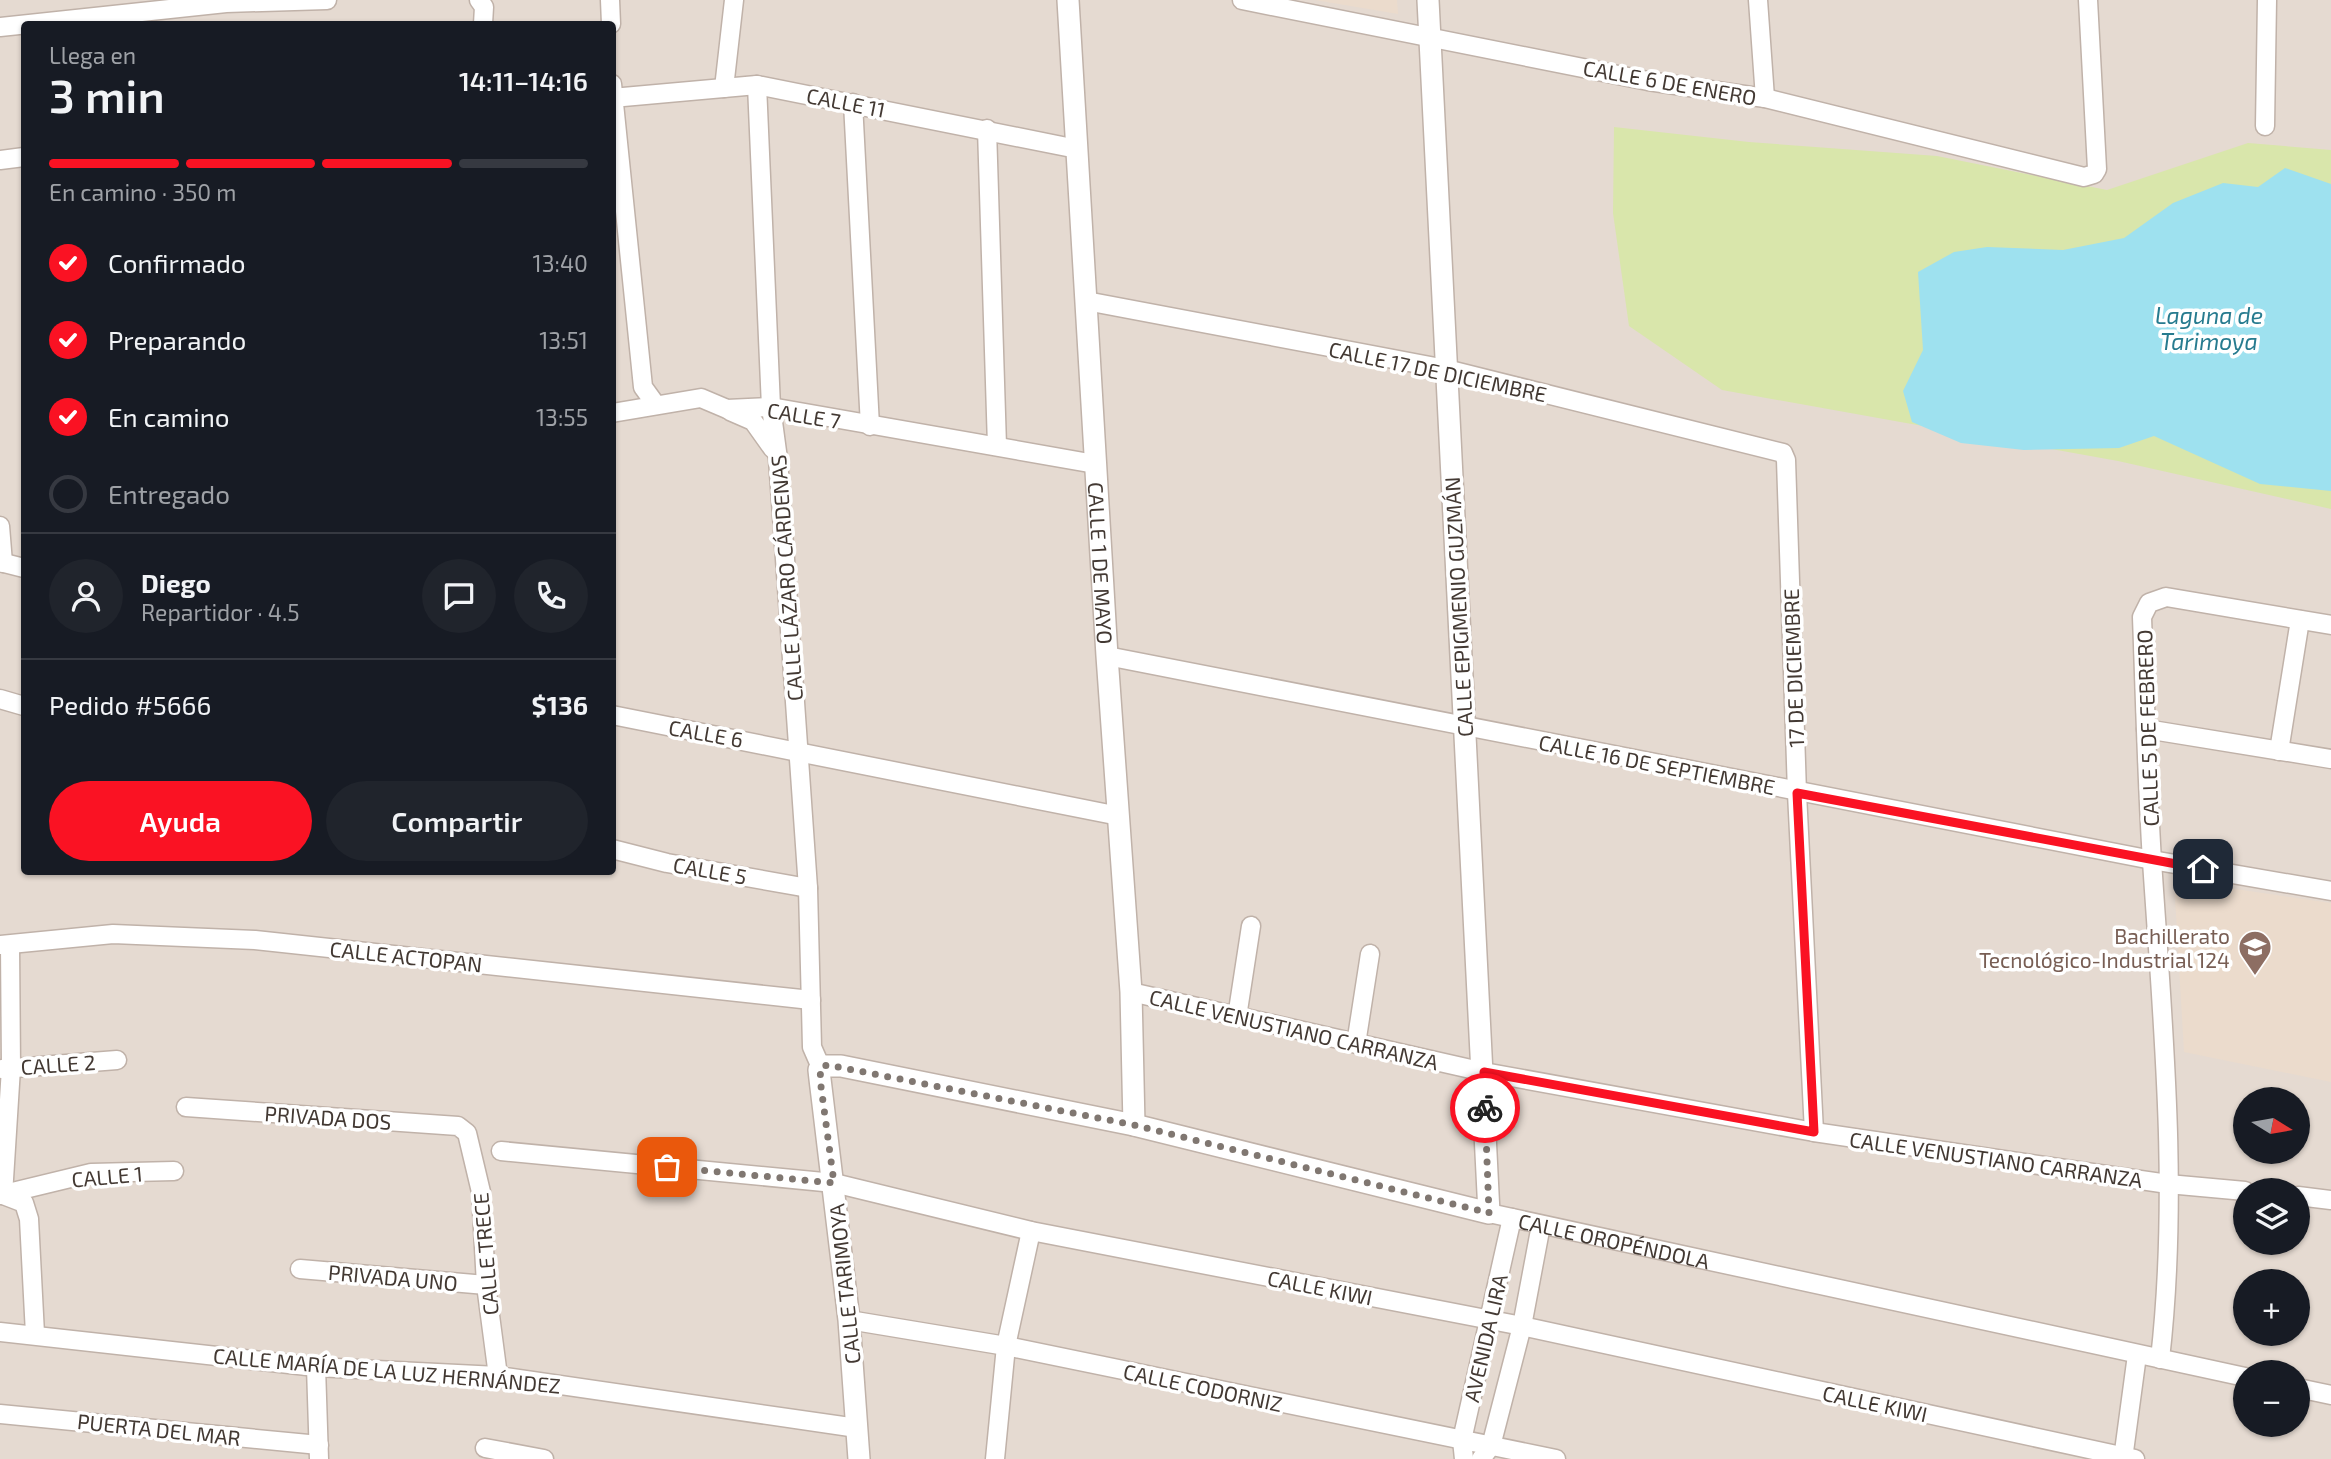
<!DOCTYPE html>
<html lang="es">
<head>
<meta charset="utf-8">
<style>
  body { margin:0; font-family:"Exo 2",sans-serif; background:#20242c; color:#f1f3f6; height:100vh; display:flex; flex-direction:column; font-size:26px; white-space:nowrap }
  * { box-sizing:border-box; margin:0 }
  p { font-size:23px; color:#9ea1a6 }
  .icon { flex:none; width:38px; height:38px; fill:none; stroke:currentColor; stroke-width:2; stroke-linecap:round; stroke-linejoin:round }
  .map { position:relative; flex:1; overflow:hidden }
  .sheet { position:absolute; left:21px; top:21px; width:595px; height:854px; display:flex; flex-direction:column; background:#171b24; border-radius:7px; box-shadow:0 2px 5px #0004 }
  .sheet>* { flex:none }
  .needle { width:46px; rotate:101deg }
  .tools { position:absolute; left:2233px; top:1087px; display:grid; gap:14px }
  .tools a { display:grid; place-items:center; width:77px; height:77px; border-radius:50%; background:#171b24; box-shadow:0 2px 5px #0004; font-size:35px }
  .pin { position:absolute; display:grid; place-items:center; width:60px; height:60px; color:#fff; margin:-30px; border-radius:14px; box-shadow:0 4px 10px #0006 }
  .courier { position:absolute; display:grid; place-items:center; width:70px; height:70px; margin:-35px; border:5px solid #fa1223; border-radius:50%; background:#fff; color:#222; box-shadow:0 2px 9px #0007 }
  .overview em { font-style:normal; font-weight:600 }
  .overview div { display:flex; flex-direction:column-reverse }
  .overview { display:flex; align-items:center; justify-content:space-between; height:119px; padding:0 28px }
  h1 { font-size:46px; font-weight:600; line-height:52px }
  .bar { display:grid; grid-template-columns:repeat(4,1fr); gap:10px 7px; align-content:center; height:84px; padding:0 28px }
  .bar i { height:9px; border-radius:5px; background:#363941 }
  .bar .selected { background:#fa1223 }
  .bar p { grid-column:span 4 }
  .line { display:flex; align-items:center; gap:18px; padding:0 28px; border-top:2px solid #363941 }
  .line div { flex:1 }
  .round { display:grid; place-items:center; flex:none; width:74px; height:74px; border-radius:37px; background:#20242c }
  ol { padding:0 28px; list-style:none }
  li { display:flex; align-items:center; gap:21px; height:77px }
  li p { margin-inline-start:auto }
  li .icon { padding:7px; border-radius:50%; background:#fa1223; color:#fff; stroke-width:4 }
  li:last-child { color:#9ea1a6 }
  li i { width:38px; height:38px; border:4px solid #363941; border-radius:50% }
  .cta { display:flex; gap:14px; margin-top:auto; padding:14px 28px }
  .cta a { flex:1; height:80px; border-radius:42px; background:#fa1223; color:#fff; font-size:28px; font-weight:600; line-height:80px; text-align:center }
  .cta a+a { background:#20242c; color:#f1f3f6 }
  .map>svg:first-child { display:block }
</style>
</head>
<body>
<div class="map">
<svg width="2331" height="1459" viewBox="0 0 2331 1459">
  <rect width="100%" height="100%" fill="#f1eae3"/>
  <path fill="#e5dad1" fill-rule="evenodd" d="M0,0h2331v1459h-2331zM24,24h588v848h-588zM2245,1099h53v53h-53zM2245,1190h53v52h-53zM2245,1281h53v53h-53zM2245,1372h53v52h-53z"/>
  <path fill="#ebdbcc" d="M1315,0h82l1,14z
    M2174,880l157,23v179l-147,-30z"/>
  <path fill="#d9e6ab" d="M1614,127l135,15 188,14 170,34 141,-47 83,7v359l-213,-48 -396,-71 -93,-64 -16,-113z"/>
  <path fill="#9ee1ef" d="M2285,168l46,16v307l-71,-7 -106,-48 -35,12 -95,2 -63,-7 -49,-21 -9,-31 20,-41 -5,-78 36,-20 33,-5 76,3 61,-12 49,-35 50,-20 35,4z"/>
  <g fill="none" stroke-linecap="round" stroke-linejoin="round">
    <defs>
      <g id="minor">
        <path d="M479,0l5,7 -1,17"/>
        <path d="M610,0l1,24"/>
        <path d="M1242,0l406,81 117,17 319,79 10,-3 3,-5 -9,-169"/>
        <path d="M1758,0l7,98"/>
        <path d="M0,27l226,-24 101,-3"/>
        <path d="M612,84l31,303 13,18"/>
        <path d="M757,85l14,322 7,52 30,429 4,159 7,16 5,3"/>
        <path d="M724,88l10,-88"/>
        <path d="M612,98l145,-13 320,64"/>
        <path d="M853,103l17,323"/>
        <path d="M2265,126l2,-126"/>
        <path d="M987,129l10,317"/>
        <path d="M0,160l24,-3"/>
        <path d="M1086,301l360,68 337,84 3,7 11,333 17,339"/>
        <path d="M730,411l23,10 20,28"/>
        <path d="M612,413l89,-15 26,11 44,-2 324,57"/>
        <path d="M0,526l3,37"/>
        <path d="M0,562l24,6"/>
        <path d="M1107,656l1045,204 179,31"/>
        <path d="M0,699l24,7"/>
        <path d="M612,715l507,101"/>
        <path d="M2146,729l185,30"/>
        <path d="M2279,751l21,-131"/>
        <path d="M612,849l55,14 141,25"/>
        <path d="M0,945l113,-11 142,6 556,60"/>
        <path d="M10,945l1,123 -8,127 21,8 5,16 6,115"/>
        <path d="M1131,992l353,80 330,60 354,52 77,7"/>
        <path d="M1237,1017l14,-91"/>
        <path d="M1356,1044l14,-90"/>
        <path d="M2,1069l115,-9"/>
        <path d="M186,1107l272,19 9,7 14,59 5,93 12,91"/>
        <path d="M501,1151l333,32 197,48 491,95 613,133"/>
        <path d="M0,1195l91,-22 83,-2"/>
        <path d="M2298,1196l33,4"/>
        <path id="s1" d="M1489,1213l756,164"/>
        <path d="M300,1269l186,16"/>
        <path d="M849,1320l157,26 550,113"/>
        <path d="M0,1332l316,35 182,9 359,52"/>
        <path d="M2160,1359c19,-166 3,-332 -8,-498 -5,-81 -7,-163 -10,-244l7,-14 17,-6 165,28"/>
        <path d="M316,1367l3,92"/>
        <path d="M2298,1388l33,7"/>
        <path d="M0,1414l319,31"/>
        <path d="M485,1448l59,11"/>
        <path d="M995,1459l11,-113 25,-115"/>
        <path d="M1464,1459l-2,-19 50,-222"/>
        <path d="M1481,1459l10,-13 31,-120 19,-101"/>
        <path d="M2123,1459l14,-104"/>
      </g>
      <g id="tertiary">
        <path id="s2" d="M1068,0l39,656 24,336 3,133"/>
        <path d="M859,1459l-10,-139 -29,-241 -1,-9 5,-4h17l293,59 355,88 -61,-1213"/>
      </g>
    </defs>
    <use href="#minor" stroke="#c0b2a9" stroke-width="21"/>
    <use href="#tertiary" stroke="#c0b2a9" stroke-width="24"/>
    <use href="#minor" stroke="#fff" stroke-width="18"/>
    <use href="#tertiary" stroke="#fff" stroke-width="21"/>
  </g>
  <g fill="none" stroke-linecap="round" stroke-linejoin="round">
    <path stroke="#807771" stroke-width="7" stroke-dasharray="0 12.6" d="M667,1167l167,16 -14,-104 1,-12 7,-2 306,60 355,88 -4,-105"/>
    <path stroke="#fa1223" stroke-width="9" d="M1485,1108l-1,-36 330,60 -17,-339 406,76"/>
  </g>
  <defs>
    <symbol id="school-pin" viewBox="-11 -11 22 30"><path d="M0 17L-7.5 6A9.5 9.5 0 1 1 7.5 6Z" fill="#8d6e63" stroke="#fff"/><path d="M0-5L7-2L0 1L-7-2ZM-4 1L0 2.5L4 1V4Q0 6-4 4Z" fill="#fff"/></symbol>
  </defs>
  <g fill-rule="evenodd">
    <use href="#school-pin" x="2236" y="928" width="38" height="52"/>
  </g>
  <g text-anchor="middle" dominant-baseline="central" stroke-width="7" stroke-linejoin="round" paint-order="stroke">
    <g font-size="21" fill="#433933" stroke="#fff">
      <text transform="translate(1670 82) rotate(10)">CALLE 6 DE ENERO</text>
      <text transform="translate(846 102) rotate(11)">CALLE 11</text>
      <text transform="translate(1438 371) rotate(12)">CALLE 17 DE DICIEMBRE</text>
      <text transform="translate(804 415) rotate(9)">CALLE 7</text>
      <text stroke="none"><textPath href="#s2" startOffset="564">CALLE 1 DE MAYO</textPath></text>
      <text transform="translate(786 578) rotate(-94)">CALLE LÁZARO CÁRDENAS</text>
      <text transform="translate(1458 607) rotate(-93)">CALLE EPIGMENIO GUZMÁN</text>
      <text transform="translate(1793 668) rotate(-92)">17 DE DICIEMBRE</text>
      <text transform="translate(2147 728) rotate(-92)">CALLE 5 DE FEBRERO</text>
      <text transform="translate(706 733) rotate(10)">CALLE 6</text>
      <text transform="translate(1657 764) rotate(11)">CALLE 16 DE SEPTIEMBRE</text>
      <text transform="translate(710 870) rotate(10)">CALLE 5</text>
      <text transform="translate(406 956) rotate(6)">CALLE ACTOPAN</text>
      <text transform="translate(1294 1029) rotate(13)">CALLE VENUSTIANO CARRANZA</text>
      <text transform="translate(58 1064) rotate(-4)">CALLE 2</text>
      <text transform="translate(328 1117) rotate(4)">PRIVADA DOS</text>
      <text transform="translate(1996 1159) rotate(8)">CALLE VENUSTIANO CARRANZA</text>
      <text transform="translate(107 1176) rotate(-5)">CALLE 1</text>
      <text stroke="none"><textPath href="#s1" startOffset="128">CALLE OROPÉNDOLA</textPath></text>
      <text transform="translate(485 1254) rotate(-95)">CALLE TRECE</text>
      <text transform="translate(393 1277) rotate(5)">PRIVADA UNO</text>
      <text transform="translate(844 1284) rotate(-96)">CALLE TARIMOYA</text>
      <text transform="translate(1320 1287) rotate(11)">CALLE KIWI</text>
      <text transform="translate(1485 1338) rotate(-77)">AVENIDA LIRA</text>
      <text transform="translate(387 1370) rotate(5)">CALLE MARÍA DE LA LUZ HERNÁNDEZ</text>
      <text transform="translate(1203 1387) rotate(12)">CALLE CODORNIZ</text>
      <text transform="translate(1875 1403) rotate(12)">CALLE KIWI</text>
      <text transform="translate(159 1429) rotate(6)">PUERTA DEL MAR</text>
    </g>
    <g font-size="21" fill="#785e54" stroke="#fff" text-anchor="end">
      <text x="2230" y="935">Bachillerato<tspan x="2230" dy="24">Tecnológico-Industrial 124</tspan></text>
    </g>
    <g font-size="23" font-style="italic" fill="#277b8f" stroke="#fff">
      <text x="2209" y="315">Laguna de<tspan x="2209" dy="26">Tarimoya</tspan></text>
    </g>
  </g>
</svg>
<div class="tools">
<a><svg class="needle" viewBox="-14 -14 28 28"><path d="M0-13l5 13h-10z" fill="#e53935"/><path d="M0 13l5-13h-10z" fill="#9ea1a6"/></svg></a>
<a><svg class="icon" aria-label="layers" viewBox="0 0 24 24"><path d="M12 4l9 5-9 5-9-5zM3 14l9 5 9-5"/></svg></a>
<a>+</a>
<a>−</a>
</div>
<div class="pin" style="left:667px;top:1167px;background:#ea580c"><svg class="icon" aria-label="bag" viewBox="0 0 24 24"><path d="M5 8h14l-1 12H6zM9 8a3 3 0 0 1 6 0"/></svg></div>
<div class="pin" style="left:2203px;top:869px;background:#1f2937"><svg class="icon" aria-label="home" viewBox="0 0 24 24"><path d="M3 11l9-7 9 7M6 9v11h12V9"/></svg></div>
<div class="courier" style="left:1485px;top:1108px"><svg class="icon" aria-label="bike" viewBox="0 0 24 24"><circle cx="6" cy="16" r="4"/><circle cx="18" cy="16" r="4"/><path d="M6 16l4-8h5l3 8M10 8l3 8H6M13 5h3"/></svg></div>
<section class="sheet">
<div class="overview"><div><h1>3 min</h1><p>Llega en</p></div><em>14:11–14:16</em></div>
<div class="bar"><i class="selected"></i><i class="selected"></i><i class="selected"></i><i></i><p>En camino · 350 m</p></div>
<ol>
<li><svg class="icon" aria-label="check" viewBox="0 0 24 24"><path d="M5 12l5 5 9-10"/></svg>Confirmado<p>13:40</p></li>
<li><svg class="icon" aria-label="check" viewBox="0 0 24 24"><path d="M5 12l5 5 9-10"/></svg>Preparando<p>13:51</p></li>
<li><svg class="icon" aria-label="check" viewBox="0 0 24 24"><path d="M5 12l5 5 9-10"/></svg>En camino<p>13:55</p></li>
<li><i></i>Entregado</li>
</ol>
<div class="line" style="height:126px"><a class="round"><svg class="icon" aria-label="person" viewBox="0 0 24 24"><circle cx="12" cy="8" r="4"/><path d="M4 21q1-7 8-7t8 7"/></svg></a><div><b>Diego</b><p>Repartidor · 4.5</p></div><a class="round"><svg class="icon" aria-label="chat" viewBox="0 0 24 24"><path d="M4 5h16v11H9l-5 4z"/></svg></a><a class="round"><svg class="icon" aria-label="phone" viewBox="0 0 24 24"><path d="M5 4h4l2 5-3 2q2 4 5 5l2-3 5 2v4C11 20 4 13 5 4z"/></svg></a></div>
<div class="line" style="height:91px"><div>Pedido #5666</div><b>$136</b></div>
<div class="cta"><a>Ayuda</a><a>Compartir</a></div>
</section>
</div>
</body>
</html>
